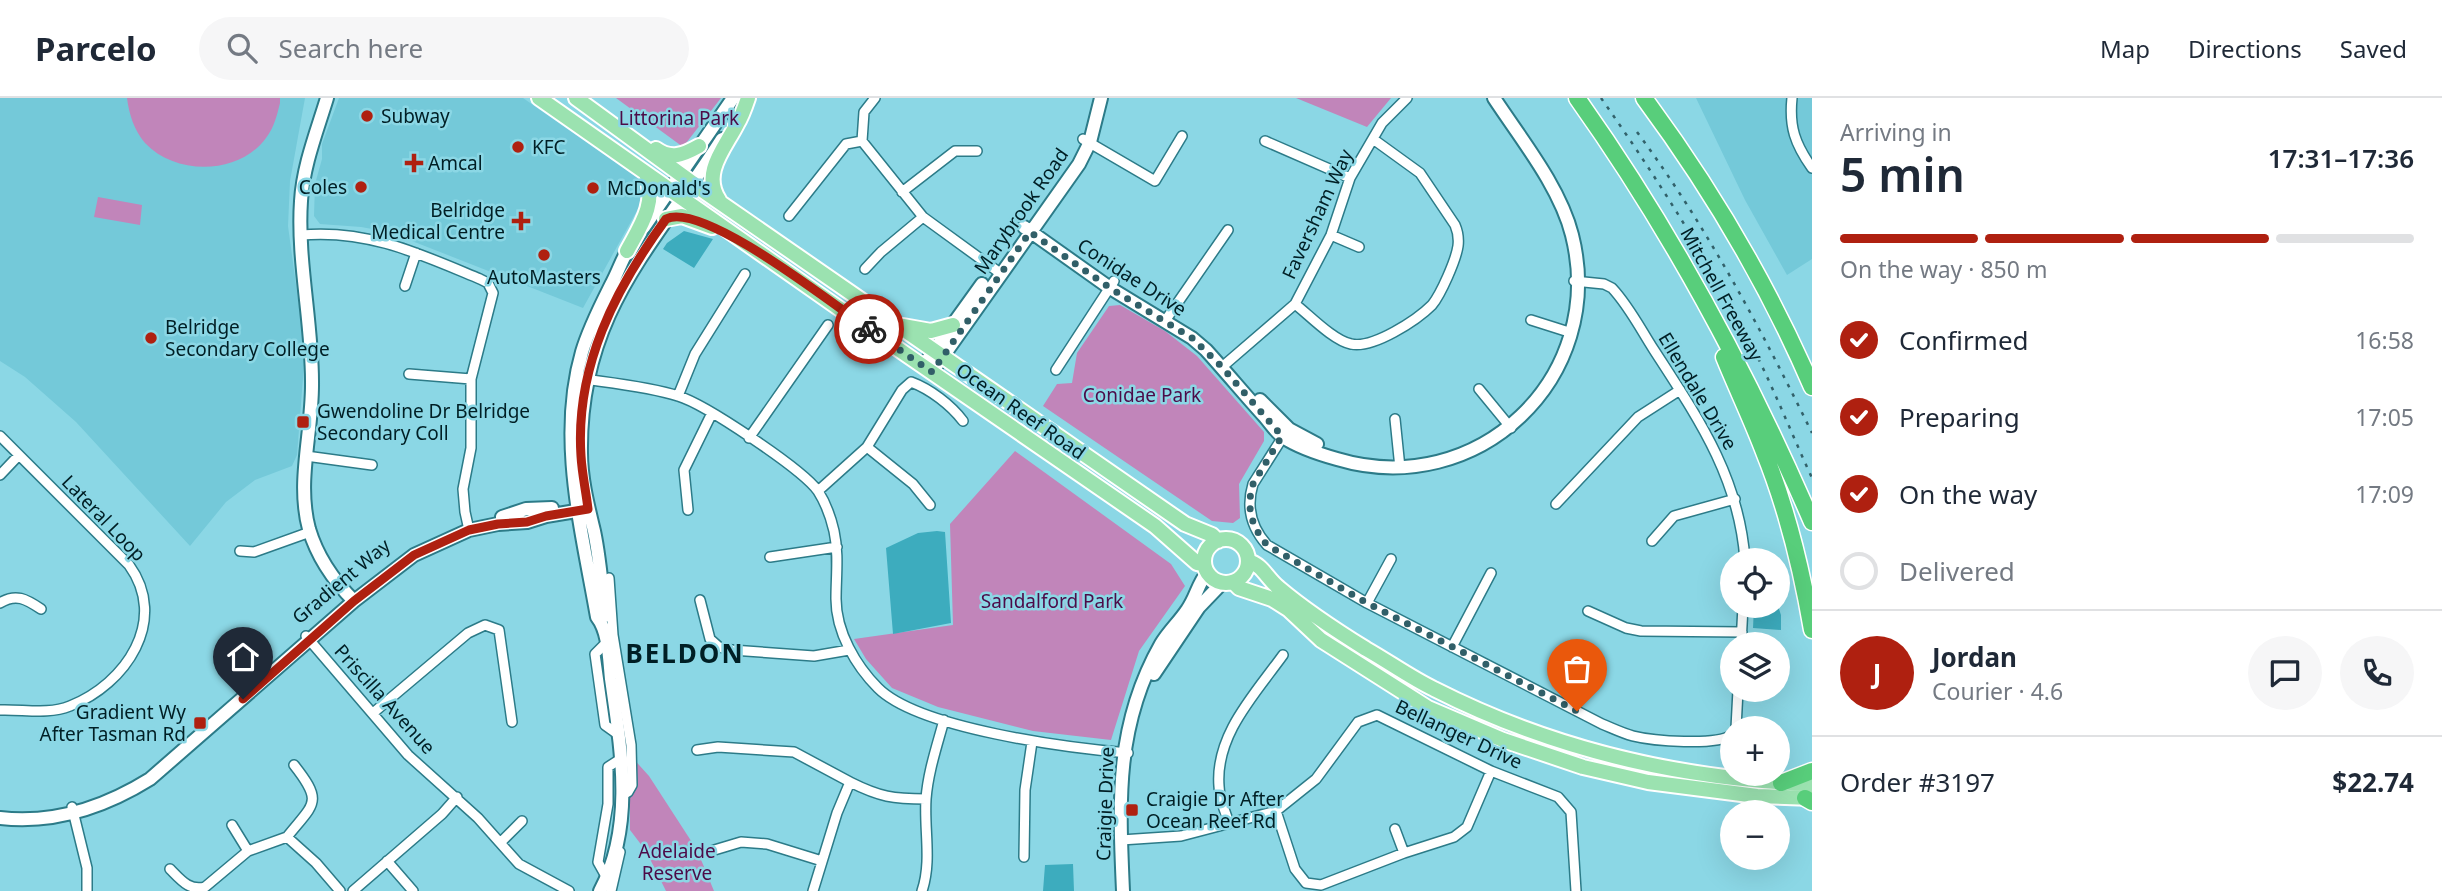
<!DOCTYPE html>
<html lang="en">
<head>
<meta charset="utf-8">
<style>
  body { margin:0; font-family:"Noto Sans",sans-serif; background:#f6f6f7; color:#1f2937; height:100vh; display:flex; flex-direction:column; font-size:26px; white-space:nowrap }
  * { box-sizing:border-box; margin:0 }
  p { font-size:23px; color:#747a83 }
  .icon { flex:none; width:38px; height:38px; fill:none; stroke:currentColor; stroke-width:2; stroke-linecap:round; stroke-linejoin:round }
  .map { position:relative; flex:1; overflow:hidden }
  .details { display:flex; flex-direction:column; background:#fff; width:630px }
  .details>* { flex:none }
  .buttons { position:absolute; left:1720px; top:450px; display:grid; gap:14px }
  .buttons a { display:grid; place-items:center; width:70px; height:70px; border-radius:50%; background:#fff; box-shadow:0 7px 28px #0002; font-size:35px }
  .pin { position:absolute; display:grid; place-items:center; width:60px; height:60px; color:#fff; margin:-72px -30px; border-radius:50% 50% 50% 0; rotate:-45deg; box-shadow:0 0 7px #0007 }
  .pin .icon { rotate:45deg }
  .courier { position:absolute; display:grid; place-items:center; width:70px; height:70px; margin:-35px; border:5px solid #af2010; border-radius:50%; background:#fff; color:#222; box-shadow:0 2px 9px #0007 }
  .summary em { font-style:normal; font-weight:600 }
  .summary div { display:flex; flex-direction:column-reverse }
  .summary { display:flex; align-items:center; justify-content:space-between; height:119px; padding:0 28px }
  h1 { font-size:46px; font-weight:600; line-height:52px }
  .bar { display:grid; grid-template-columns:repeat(4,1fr); gap:10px 7px; align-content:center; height:84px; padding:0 28px }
  .bar i { height:9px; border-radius:5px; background:#e0e1e3 }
  .bar .on { background:#af2010 }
  .bar p { grid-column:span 4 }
  .line { display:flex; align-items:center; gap:18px; padding:0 28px; border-top:2px solid #e0e1e3 }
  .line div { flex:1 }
  .round { display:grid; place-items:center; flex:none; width:74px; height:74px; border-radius:37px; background:#f6f6f7 }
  ol { padding:0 28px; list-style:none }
  li { display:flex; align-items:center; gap:21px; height:77px }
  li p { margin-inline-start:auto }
  li .icon { padding:7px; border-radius:50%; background:#af2010; color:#fff; stroke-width:4 }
  li:last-child { color:#747a83 }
  li i { width:38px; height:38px; border:4px solid #e0e1e3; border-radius:50% }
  header { display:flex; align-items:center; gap:42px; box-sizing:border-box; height:98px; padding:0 35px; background:#fff; border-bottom:2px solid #e0e1e3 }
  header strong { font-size:33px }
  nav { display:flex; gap:38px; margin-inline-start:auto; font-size:24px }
  .search { width:490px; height:63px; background:#f6f6f7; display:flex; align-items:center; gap:18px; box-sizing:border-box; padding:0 24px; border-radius:38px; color:#747a83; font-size:26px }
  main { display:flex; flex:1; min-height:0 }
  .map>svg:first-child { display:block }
</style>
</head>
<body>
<header>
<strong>Parcelo</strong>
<div class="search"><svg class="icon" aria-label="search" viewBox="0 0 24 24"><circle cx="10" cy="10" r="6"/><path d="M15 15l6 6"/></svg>Search here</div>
<nav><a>Map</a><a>Directions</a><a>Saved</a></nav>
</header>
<main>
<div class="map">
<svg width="1812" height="793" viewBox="0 0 1812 793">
  <rect width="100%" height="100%" fill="#8bd7e5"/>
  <path fill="#74c9d9" d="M0,0h305l-15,83 -2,45 12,88 4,51 -7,90 -5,11 -37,14 -29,22 -36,44 -114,-124 -51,-45 -25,-16z
    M339,0h184l115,80 6,20 -61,110 -194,-76 -28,-5 -41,-3 -6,-8 1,-32 7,-25v-15z
    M1696,0h116v161l-25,16 -42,-75z"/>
  <path fill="#c185ba" d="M127,0h153v5c-3,12 -6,25 -14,35 -27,37 -90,38 -121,5 -11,-13 -16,-29 -18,-45z
    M616,0h105l-38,49z
    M1296,0h95l-24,29z
    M98,99l44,8 -2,20 -46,-8z
    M1120,207l45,26 32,25 67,76v9l-25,43 1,34 -7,5 -21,-2 -169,-115 14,-22 15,-1 5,-30 32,-47z
    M1015,353l156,113 14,22 -46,65 -28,89 -78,-9 -95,-24 -46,-19 -26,-29 -12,-20 99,-14 -3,-101z
    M630,657l19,21 48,74 17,41h-48l-20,-40 -16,-21z"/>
  <path fill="#3dacbe" d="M684,133l29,8 -19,29 -31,-19 4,-6z
    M937,433l8,1 6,91 -58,11 -7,-86 32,-15z
    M1754,508h24l3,9v15l-28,-2z
    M1073,766l1,27h-31l2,-26z"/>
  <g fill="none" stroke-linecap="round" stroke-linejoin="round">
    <defs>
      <path id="street" d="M875,0l-11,14 -2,29 61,76 77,56
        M1792,0c-3,29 3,46 20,70
        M1083,41l72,42 27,-45
        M1265,43l85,37
        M902,94l53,-41h22
        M789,118l57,-72 16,-3
        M301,137c67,-6 119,19 179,44l8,4 5,10 -22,86v69l-8,41 2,23 4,18
        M1331,137l28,12
        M865,171l16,-17 42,-35
        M1574,183l30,3 8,4c17,18 29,42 42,62 44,68 85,127 91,210
        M405,188l11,-33
        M1295,206c14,11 39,37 56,40 22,5 66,-24 81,-39 9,-11 24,-45 26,-59 1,-8 0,-14 -3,-21l-35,-52 -47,-34
        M1531,222l41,13
        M1165,223l63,-91
        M1222,269l73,-63 36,-69 19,-57 32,-55 25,-25
        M1056,272l58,-89
        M409,276l62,5
        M584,281c28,4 67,8 94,17 27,8 124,73 140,95 7,11 13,27 16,40 5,23 2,45 2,68 0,33 20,67 42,89 41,41 191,60 250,65
        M1479,291l32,39
        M678,298l17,-42 50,-80
        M1395,321l5,49
        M1286,334l-33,52c-7,23 -2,43 14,61l100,58 235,121c10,4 20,9 31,12 20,5 83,10 99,-1
        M0,338l129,129c40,55 -3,119 -59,141 -22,9 -47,3 -70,4
        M749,340l79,-113
        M867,349l46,37 17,21
        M306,358l66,9
        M0,377l19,-20
        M818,393l49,-44 35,-57 9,-8c19,7 40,23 52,39
        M1556,406l82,-87 42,-27
        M688,412l-4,-40 28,-57
        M1652,443l22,-25 61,-17
        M240,453l14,1 56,-20
        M770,459l67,-10
        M609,480l4,57 18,110 1,40 -4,7 -5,3
        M700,502l10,39 9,8 13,3 82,6 35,-6
        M0,505c16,-10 26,-4 41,6
        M1367,505l24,-44
        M1588,513l38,17 15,3 101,1
        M306,538l102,119 70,63 41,46 50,27
        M233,544l4,15 23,27
        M606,545l-11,11 10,71 14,10
        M1741,546l2,-38
        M1452,549l39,-74
        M373,615l95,-80 17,-8 14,5 13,92
        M1736,630l2,-38
        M697,652l21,-3 76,5 56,30
        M72,709l15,61v23
        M1276,713l19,58 11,14 15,2 83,-32 50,-16 13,-10 24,-56
        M1229,725c-4,-12 -10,-25 -10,-37 -4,-51 36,-92 64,-131
        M232,727l16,26
        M1395,731l9,24
        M287,739c27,-34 37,-34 7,-72
        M1121,742l60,-4 95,-25 40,-32 42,-57 19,-7 114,56 67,26 13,15 5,79
        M501,744l21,-21
        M711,753l30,-9 26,2 55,17
        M1024,759l1,-67 7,-48
        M387,763l26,30
        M170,771c11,11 19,22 35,18l43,-36 39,-14 29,26 24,28
        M607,780l-9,-16 10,-58v-37l14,-9
        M353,793l89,-77 15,-17
        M611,793l9,-39
        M813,793l24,-78 13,-31c30,15 43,17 76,17
        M922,793c10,-30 2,-61 4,-92 2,-27 11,-53 18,-79"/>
      <path id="secondary" d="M327,0c-10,33 -24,68 -26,103 -4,58 11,121 11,180 1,50 -16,100 -3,148 8,27 25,52 45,72
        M644,129l89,-129
        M1024,129l86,61 82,50 14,12c20,22 39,45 59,67 6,7 11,15 18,20 15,10 36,17 54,22 140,42 271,-81 235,-224 -12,-48 -51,-96 -78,-137
        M923,268l59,-82
        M932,274l147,-208 11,-22 11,-44
        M1260,302l29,29 28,15
        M502,419l24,-8 26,-1
        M605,518c-3,-28 -5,-57 -11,-85 -6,-25 -13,-52 -13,-78 -2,-140 72,-206 141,-314
        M1154,576l45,-67 23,-24
        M0,720c53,6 105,-11 150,-39l204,-178 60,-46 55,-25 29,-6 29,-2 19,-6 42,-7
        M600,793c35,-65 21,-142 11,-212 -2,-19 -2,-47 -14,-62 -15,-86 -40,-179 -15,-265 7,-24 19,-47 30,-69 7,-13 11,-27 19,-38
        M1123,793c-4,-90 -8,-166 38,-247 7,-12 18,-22 26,-34 9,-12 11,-27 20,-37"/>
      <path id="primary" d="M539,0l301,211 315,217 42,37 7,1
        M576,0l126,92 483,334 27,11 6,6
        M656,51c15,11 27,6 43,-3
        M719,102c-18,-27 6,-52 18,-76 5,-8 8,-17 11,-26
        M666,121l16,-3 30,11
        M627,153c14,-26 30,-48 19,-78
        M903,228l28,5 22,-6
        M1204 463a22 22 0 1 1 44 0a22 22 0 1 1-44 0Z
        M1248,463c15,4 19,18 31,27 26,22 58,43 87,61 23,13 45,29 68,40 120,61 245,90 378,95
        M1233,484l6,6 33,11 16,10 33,31 107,68 75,32 80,27 65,15 109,14 55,2"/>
      <path id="highway" d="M1577,0c94,132 171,276 235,424
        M1644,0c66,89 124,187 168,289
        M1724,259c13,32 28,63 40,95 23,57 38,119 48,178
        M1781,685l31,-12
        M1805,700l7,4"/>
    </defs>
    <use href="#street" stroke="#2c7b88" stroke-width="12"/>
    <use href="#secondary" stroke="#2c7b88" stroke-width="16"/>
    <use href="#primary" stroke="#fff" stroke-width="18"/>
    <use href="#highway" stroke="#fff" stroke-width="19"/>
    <use href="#street" stroke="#fff" stroke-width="9"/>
    <use href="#secondary" stroke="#fff" stroke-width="12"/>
    <use href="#primary" stroke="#9be2b0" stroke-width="14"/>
    <use href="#highway" stroke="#58ce7b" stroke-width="16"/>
    <path stroke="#32616a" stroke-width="2.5" stroke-dasharray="3.5 7" stroke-linecap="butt" d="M1601,0c59,84 113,170 158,262 19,39 35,79 53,118
      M1637,34c69,93 124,197 175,301"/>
  </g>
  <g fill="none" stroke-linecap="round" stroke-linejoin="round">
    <path stroke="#315f68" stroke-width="7" stroke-dasharray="0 12.6" d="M869,231l63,43 98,-140 80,56 82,50 30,29 60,69 -29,48c-7,23 -2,42 14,61l100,58 210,108"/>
    <path stroke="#af2010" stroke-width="9" d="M243,601l111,-98 60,-46 55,-25 29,-6 29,-2 19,-6 42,-7c-2,-18 -6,-35 -7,-53 -6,-89 34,-167 85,-237 37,-18 168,86 203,110"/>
  </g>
  <g fill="#af2010" stroke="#8bd7e5" stroke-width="2.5">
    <circle cx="367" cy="18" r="7"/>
    <circle cx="518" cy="49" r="7"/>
    <path d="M410.5 54.5h7v7h7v7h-7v7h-7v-7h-7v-7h7z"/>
    <circle cx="361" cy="89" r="7"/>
    <circle cx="593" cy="90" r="7"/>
    <path d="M517.5 112.5h7v7h7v7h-7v7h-7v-7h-7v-7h7z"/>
    <circle cx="544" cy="157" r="7"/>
    <circle cx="151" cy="240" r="7"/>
    <rect x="296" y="317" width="14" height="14" rx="3.5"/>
    <rect x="193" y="618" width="14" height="14" rx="3.5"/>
    <rect x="1125" y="705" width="14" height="14" rx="3.5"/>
  </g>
  <g text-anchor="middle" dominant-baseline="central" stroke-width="5" stroke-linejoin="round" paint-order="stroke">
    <g font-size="19" fill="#001f25" stroke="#8bd7e5" text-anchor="start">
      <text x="381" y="18">Subway</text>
      <text x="532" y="49">KFC</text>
      <text x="428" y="65">Amcal</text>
      <text x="347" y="89" text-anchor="end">Coles</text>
      <text x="607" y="90">McDonald's</text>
      <text x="505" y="112" text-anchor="end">Belridge<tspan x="505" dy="22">Medical Centre</tspan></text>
      <text x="544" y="179" text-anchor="middle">AutoMasters</text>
      <text x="165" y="229">Belridge<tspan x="165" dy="22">Secondary College</tspan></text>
      <text x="317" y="313">Gwendoline Dr Belridge<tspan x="317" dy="22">Secondary Coll</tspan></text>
      <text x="186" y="614" text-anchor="end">Gradient Wy<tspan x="186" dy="22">After Tasman Rd</tspan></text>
      <text x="1146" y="701">Craigie Dr After<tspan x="1146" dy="22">Ocean Reef Rd</tspan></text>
    </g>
    <g font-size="19" fill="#4c0b48" stroke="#8bd7e5">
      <text x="679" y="20">Littorina Park</text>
      <text x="1142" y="297">Conidae Park</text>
      <text x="1052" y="503">Sandalford Park</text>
      <text x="677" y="753">Adelaide<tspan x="677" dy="22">Reserve</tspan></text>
    </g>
    <g font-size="19" fill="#001f25" stroke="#8bd7e5">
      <text transform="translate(1021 113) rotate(-55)">Marybrook Road</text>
      <text transform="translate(1317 116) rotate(-65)">Faversham Way</text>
      <text transform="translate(1132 179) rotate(33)">Conidae Drive</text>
      <text transform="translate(1722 196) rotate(61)">Mitchell Freeway</text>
      <text transform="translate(1698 293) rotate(59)">Ellendale Drive</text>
      <text transform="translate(1021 313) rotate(35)">Ocean Reef Road</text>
      <text transform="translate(104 420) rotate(46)">Lateral Loop</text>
      <text transform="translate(341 483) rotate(-40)">Gradient Way</text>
      <text transform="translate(385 601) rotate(48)">Priscilla Avenue</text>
      <text transform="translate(1459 636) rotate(25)">Bellanger Drive</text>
      <text transform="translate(1105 706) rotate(-88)">Craigie Drive</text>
    </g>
    <g font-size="26" font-weight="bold" letter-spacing="2" fill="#001f25" stroke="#8bd7e5">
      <text x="685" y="555">BELDON</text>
    </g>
  </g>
</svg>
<div class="buttons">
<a><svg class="icon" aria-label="locate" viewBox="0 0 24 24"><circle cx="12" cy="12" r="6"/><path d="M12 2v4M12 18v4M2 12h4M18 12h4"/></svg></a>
<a><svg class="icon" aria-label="layers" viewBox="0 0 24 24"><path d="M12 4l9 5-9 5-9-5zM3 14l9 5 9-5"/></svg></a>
<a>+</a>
<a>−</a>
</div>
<div class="pin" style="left:1577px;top:613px;background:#ea580c"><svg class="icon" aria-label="bag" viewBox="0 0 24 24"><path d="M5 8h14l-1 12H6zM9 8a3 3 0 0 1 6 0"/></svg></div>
<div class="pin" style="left:243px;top:601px;background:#1f2937"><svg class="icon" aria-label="home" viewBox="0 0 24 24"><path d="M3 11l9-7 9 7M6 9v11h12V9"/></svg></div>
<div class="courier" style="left:869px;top:231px"><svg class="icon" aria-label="bike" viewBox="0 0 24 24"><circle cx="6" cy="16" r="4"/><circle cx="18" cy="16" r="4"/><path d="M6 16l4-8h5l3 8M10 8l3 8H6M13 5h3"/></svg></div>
</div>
<section class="details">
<div class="summary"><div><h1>5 min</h1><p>Arriving in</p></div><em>17:31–17:36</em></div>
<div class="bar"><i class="on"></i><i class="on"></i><i class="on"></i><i></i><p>On the way · 850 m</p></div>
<ol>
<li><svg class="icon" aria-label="check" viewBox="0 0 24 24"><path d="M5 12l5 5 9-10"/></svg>Confirmed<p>16:58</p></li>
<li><svg class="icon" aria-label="check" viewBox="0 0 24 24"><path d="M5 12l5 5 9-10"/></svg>Preparing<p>17:05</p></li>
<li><svg class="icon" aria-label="check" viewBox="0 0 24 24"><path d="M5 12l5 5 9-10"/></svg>On the way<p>17:09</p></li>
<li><i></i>Delivered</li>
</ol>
<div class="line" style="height:126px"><b class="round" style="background:#af2010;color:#fff">J</b><div><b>Jordan</b><p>Courier · 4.6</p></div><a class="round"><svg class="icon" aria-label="chat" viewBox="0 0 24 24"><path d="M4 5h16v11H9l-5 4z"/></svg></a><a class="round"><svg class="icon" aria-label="phone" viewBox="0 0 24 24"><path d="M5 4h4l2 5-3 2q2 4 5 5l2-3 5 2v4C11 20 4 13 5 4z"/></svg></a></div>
<div class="line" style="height:91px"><div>Order #3197</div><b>$22.74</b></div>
</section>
</main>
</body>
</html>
